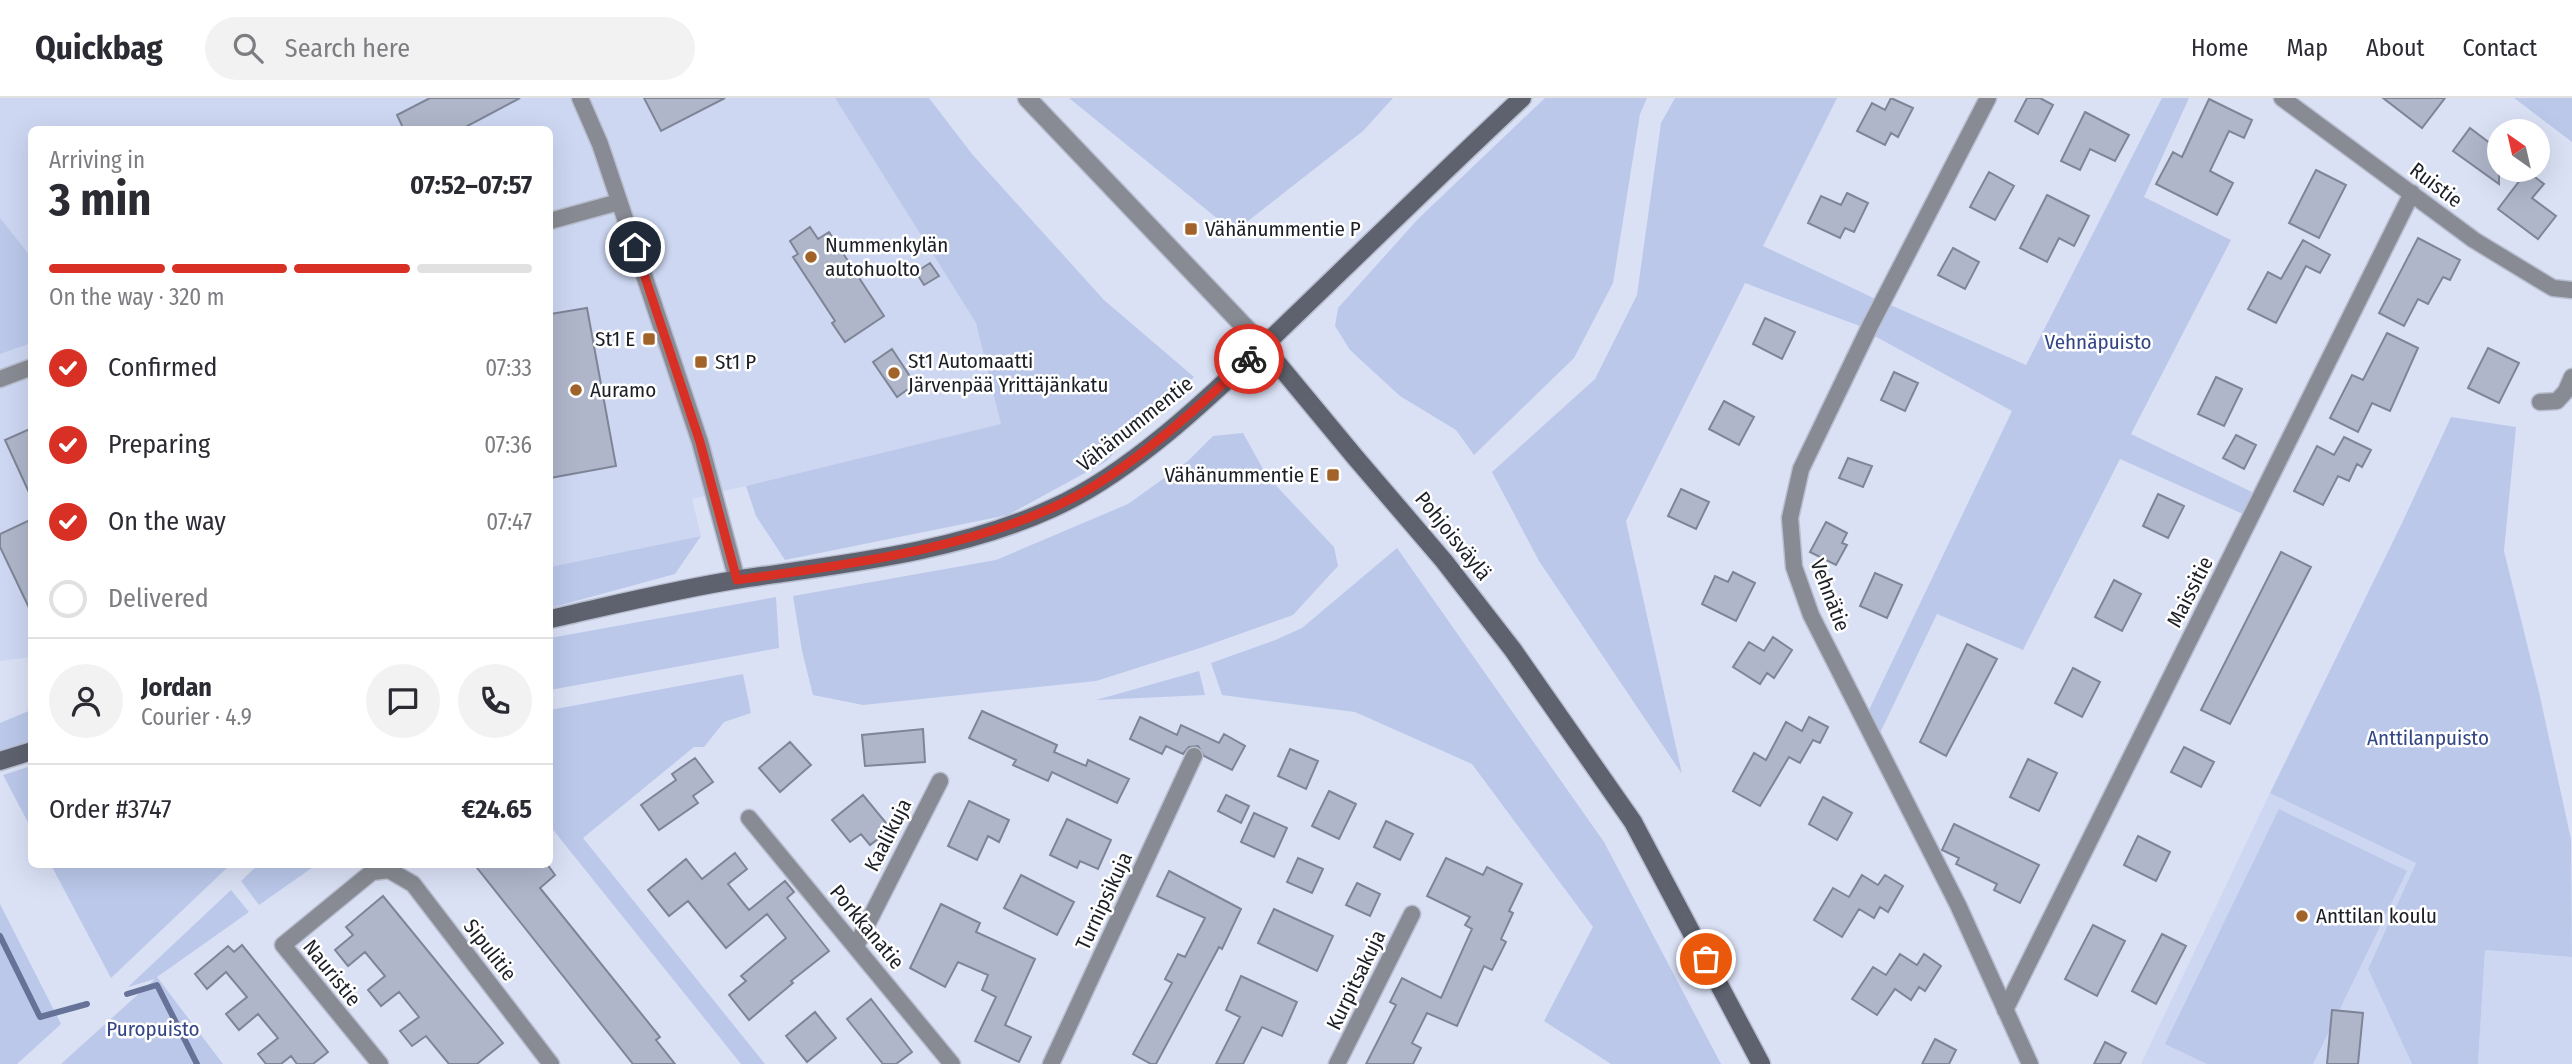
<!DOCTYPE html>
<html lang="en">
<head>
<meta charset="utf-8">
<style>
  body { margin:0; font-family:"Fira Sans Condensed",sans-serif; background:#f2f2f3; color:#2b2b33; height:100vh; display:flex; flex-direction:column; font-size:26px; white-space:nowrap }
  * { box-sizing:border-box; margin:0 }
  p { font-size:23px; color:#7c7c81 }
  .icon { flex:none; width:38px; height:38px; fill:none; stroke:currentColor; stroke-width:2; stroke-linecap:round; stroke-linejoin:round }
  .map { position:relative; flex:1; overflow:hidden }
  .drawer { position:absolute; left:28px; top:28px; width:525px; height:742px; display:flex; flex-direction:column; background:#fff; border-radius:10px; box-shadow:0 7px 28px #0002 }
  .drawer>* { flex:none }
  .needle { width:46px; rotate:326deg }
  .controls { position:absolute; left:2487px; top:21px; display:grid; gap:14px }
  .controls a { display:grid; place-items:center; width:63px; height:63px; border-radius:50%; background:#fff; box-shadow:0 7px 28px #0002; font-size:35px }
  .pin { position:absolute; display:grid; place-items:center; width:60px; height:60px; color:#fff; margin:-30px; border:4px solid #fff; border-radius:50%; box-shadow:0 2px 7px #0007 }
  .courier { position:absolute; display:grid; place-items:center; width:70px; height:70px; margin:-35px; border:5px solid #d93025; border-radius:50%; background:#fff; color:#222; box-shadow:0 2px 9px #0007 }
  .overview em { font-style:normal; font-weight:700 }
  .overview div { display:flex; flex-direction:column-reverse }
  .overview { display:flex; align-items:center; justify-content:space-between; height:119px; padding:0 21px }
  h1 { font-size:46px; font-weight:700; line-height:52px }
  .bar { display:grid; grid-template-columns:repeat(4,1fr); gap:10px 7px; align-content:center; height:84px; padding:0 21px }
  .bar i { height:9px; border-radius:5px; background:#e1e1e2 }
  .bar .on { background:#d93025 }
  .bar p { grid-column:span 4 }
  .line { display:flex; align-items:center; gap:18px; padding:0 21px; border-top:2px solid #e1e1e2 }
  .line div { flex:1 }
  .round { display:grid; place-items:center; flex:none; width:74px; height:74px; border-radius:37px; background:#f2f2f3 }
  ol { padding:0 21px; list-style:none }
  li { display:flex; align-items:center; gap:21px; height:77px }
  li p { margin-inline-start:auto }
  li .icon { padding:7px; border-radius:50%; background:#d93025; color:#fff; stroke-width:4 }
  li:last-child { color:#7c7c81 }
  li i { width:38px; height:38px; border:4px solid #e1e1e2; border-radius:50% }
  header { display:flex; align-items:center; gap:42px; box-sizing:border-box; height:98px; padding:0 35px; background:#fff; border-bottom:2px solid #e1e1e2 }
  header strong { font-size:33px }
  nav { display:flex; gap:38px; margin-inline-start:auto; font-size:24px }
  .search { width:490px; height:63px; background:#f2f2f3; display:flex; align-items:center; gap:18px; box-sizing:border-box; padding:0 24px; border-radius:38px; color:#7c7c81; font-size:26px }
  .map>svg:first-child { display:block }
</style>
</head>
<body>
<header>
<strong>Quickbag</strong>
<div class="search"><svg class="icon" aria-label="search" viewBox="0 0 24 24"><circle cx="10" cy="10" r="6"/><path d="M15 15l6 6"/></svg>Search here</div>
<nav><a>Home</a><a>Map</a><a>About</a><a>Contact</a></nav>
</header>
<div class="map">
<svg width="2572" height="966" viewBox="0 0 2572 966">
  <rect width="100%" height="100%" fill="#dae1f5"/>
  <path fill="#cdd7f2" d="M0,0h835l141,225 26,101 -310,75 9,37 -151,31v-437h-518l-1,527 -31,4z
    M2270,695l146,70 -48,106 44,95h-271z
    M2485,852l87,7v107h-94z"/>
  <path fill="#bbc8ea" d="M835,0h94l43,56 132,146 90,77 -89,85 -97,53 -223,45 -29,-44 -10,-30 255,-62 -25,-101z
    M1069,0h324l-30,33 -129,101z
    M1545,0h102l-7,16 -27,169 -39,75 -100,97 -18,-25 -56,-34 -50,-46 -15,-24 3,-18 80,-89z
    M1675,0h162l-74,148 117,55 -15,27 -120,-45 -119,238 56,253 -143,-213 -47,-89 103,-93 42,-84 24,-172z
    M2162,0h27l-45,99 87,43 -100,194 121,58 -9,22 -123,-55 -97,191 -86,-36 -58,121 -10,-25 143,-299 -141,-77 15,-31 140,62z
    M2514,0h58v44z
    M0,120l31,39v86l-31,11z
    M2451,319l65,10 -12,124 35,141 32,147 1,118 -87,-7 -7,114h-66l-44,-95 48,-106 -146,-70 133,-272z
    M1243,335l24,43 67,71 4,19 -45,49 -93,33 -104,33 -233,24 -50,-10 -11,-44 -9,-55 203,-36 132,-56 60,-43 25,-25z
    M701,438l-26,38 -125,34v-41z
    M1397,450l207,294 117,222h-110l-67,-43 49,-94 -121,-163 -117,-52 -133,-17 -11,-32 62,-22 29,-13z
    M776,499l3,51 -229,42v-52z
    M1199,573l6,24 -109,5z
    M743,576l8,39 -27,9 -20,25h-10l-111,91 182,226h-24l-191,-238v-116z
    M31,612v37l-31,9v-33z
    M31,668h1l-1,62 -28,-53z
    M2279,711l128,62 -94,193h-106l-42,-20z
    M259,766h57v1l-57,40 -18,-24z
    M51,767h179l-119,113z
    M231,792l18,22 -92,65 66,87h-162l94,-85 -27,8z
    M0,806l61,120 -44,40h-17z"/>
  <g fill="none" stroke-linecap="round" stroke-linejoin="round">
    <path stroke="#667297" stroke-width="6" d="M0,838l40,81 47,-13
      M127,896l30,-9 40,79"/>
  </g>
  <path fill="#afb6ca" stroke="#7e8597" stroke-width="2" d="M430,0h90l-60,32h-56l-7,-15z
    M644,0h81l-64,33z
    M1891,0l22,10 -15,29 -7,-4 -6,12 -28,-14 15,-28 13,7z
    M2027,0h13l13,7 -15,29 -23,-13z
    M2383,0h62l-23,30z
    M2209,1l43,21 -8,18 -15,-7 -19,40 23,12 -16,32 -61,-31 17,-32 9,5z
    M2085,14l44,23 -14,26 -25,-12 -10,21 -19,-9z
    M2470,30l29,22v34l-46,-33z
    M2316,72l30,15 -27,53 -30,-15z
    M2527,73l17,13 -12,14 24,18 -18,23 -40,-30z
    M1989,74l25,14 -19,34 -25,-13z
    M1847,95l21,10 -14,29 -9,-4 -5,10 -32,-15 13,-27 20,9z
    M2047,97l42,21 -15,30 -15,-8 -12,24 -27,-14z
    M810,129l8,12 11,-7 55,84 -39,26 -13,-19 3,-2 -42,-64 5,-3 -8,-13z
    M2418,140l42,22 -10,20 -7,-3 -15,27 -10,-5 -14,27 -25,-13z
    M2303,142l27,15 -10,18 -14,-7 -30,57 -28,-14 20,-37 13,7z
    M1953,150l26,14 -14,27 -27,-14z
    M930,165l9,13 -15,9 -8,-13z
    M587,210l29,158 -66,12v-164z
    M1765,220l30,14 -13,27 -29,-15z
    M2387,235l31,15 -28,63 -18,-8 -14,29 -28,-14 22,-43 11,5z
    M2488,250l31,15 -20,40 -31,-15z
    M892,251l23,35 -18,13 -24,-35z
    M1894,274l24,11 -13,28 -24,-11z
    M2216,279l26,12 -18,37 -26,-12z
    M1724,303l30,16 -15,28 -30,-16z
    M32,330v71l-27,-59z
    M2236,337l20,10 -12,24 -21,-11z
    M2344,339l27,13 -9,17 -5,-3 -8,17 -11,-5 -15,29 -29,-14 23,-45 17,9z
    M1848,360l24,8 -9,21 -24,-9z
    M1681,391l28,13 -13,27 -28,-13z
    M2158,396l26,12 -16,32 -25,-12z
    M32,421v95l-32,-67v-13z
    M1826,424l21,11 -5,10 5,2 -11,20 -26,-13z
    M2281,454l30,15 -81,157 -29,-14z
    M1733,474l22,11 -19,38 -34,-17 13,-28 13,6z
    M1875,475l27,12 -15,33 -27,-12z
    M2114,482l27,14 -19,37 -27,-14z
    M1773,539l19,13 -18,28 -7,-5 -7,11 -27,-17 16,-25 15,9z
    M1967,546l30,15 -51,97 -26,-14z
    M2073,570l27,14 -18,35 -27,-14z
    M982,613l75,34 -3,7 32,14 2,-6 41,19 -12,24 -65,-31 -4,9 -35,-16 3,-5 -47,-22z
    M1140,619l37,18 4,-10 38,18 5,-9 21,12 -13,24 -28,-14 -6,-10 -9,1 -6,7 -17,-8 -4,8 -32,-15z
    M1809,619l19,10 -8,16 -7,-3 -13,23 -11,-6 -29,49 -27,-15 21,-38 12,7 20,-38 16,9z
    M923,631l2,33 -60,4 -3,-31z
    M790,644l21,23 -31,27 -21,-24z
    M2184,649l30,15 -13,25 -30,-15z
    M1290,651l28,12 -12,28 -28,-13z
    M695,660l18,24 -20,14 5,7 -39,27 -18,-25 35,-25 -4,-6z
    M2028,661l29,14 -18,38 -29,-14z
    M1329,693l27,13 -17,35 -27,-13z
    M863,697l28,34 -21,16 -9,-11 -11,8 -18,-22z
    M1226,697l23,11 -8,17 -23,-12z
    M1823,699l29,16 -15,27 -28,-16z
    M969,703l40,19 -10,22 -11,-6 -11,24 -29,-14z
    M1254,715l33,15 -13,29 -33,-15z
    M1067,721l44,21 -13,29 -18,-8 -3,7 -27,-13z
    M1386,723l27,13 -13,26 -26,-13z
    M1954,726l85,41 -19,38 -26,-13 3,-6 -41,-20 3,-6 -17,-8z
    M2138,738l32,16 -14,29 -32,-16z
    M735,755l12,16 -19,15 21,26 36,-29 9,11 -7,6 42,53 -38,30 2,2 -44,37 -20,-25 17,-14 -5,-5 45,-38 -19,-24 -41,34 -38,-47 -19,15 -21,-26 38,-31 16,20z
    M1298,760l25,11 -11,24 -25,-11z
    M1446,760l37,17 4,-8 35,17 -13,27 4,2 -12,26 5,3 -14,28 -8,-4 -27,60 -30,-13 -15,30 9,5 -8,16h-47l30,-59 -6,-3 12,-24 39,20 31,-69 -7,-4 5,-8 -43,-21z
    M474,766h73l8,11 -15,13 120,149 -4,3 19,24h-42z
    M1169,773l72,38 -19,40 -3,-2 -63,117h-5l-18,-10 39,-71 -7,-4 13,-25 7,3 20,-39 -48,-22z
    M1021,777l53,27 -17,33 -53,-27z
    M1862,777l16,10 7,-10 18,11 -15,26 -8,-5 -6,11 -15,-9 -17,28 -28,-17 19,-32 16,9z
    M1357,785l23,11 -10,22 -24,-11z
    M383,798l120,147 -26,21h-28l-23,-28 -14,10 -12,-15 19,-14 -20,-25 -18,14 -13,-16 17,-14 -20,-24 -17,14 -13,-16 18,-15 -7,-8z
    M941,806l39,19 -4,9 59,27 -30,66 26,12 -12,25 -44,-21 21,-44 -14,-7 6,-15 -30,-13 -13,25 -35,-19z
    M1274,811l59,27 -16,35 -59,-28z
    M2093,827l32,16 -28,55 -32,-17z
    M2162,836l24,12 -30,58 -24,-13z
    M242,847l86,107 -15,12h-16l-6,-8 -10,8h-15l-8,-10 20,-16 -20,-24 -19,16 -13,-16 21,-17 -21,-25 -19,17 -12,-15 33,-28 6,6z
    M1900,856l17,11 7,-11 17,12 -16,25 -6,-4 -8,13 -16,-11 -18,26 -25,-16 21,-32 13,8z
    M1241,878l56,26 -15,34 -20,-9 -19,37h-27l24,-47 -14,-7z
    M871,901l41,53 -16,12h-13l-36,-45z
    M2332,912l31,3 -5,51h-31z
    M815,914l21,26 -29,24 -21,-26z
    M1935,941l21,11 -7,14h-27z
    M2105,944l21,11 -6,11h-26z"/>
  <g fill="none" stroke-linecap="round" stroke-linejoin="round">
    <defs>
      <path id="minor" d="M580,0l20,46 100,298 37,138
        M1988,0l-117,226 -70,145 -11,49 4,49 17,48 147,290 72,159
        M2282,0l192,142 79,48 19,2
        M550,123l69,-19
        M0,281l32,-12
        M2540,304l17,-1 9,-10 6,-14
        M749,720l203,246
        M856,848l84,-165
        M2005,912l407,-817
        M380,966l-97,-119 89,-73 17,-2 24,14 138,180
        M1051,966l143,-308
        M1337,966l75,-150"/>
      <path id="tertiary" d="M1027,0l236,248"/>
      <path id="secondary" d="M1263,248l92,111 89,104 69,89 120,172 128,242
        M550,521c63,-14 127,-30 191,-40 102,-15 217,-27 312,-71 80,-36 161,-115 225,-176 81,-78 162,-157 244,-234
        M0,663l32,-10"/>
    </defs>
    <use href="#minor" stroke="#b8bed0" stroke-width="19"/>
    <use href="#tertiary" stroke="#b8bed0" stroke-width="21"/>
    <use href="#secondary" stroke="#b8bed0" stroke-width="21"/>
    <use href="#minor" stroke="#888b93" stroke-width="16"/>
    <use href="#tertiary" stroke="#888b93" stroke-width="18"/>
    <use href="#secondary" stroke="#5e626e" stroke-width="18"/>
  </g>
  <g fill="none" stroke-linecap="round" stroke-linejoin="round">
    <path stroke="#5e636e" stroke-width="7" stroke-dasharray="0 12.6" d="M1249,261l14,-13 92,111 43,48 115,145 120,172 73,137"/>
    <path stroke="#d93025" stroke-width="9" d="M635,149l65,195 37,138c113,-16 252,-33 352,-91 53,-31 116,-87 160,-130"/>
  </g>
  <g fill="#a2632a" stroke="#fff" stroke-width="2.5">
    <rect x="1184" y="124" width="14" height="14" rx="3.5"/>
    <circle cx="811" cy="159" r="7"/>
    <rect x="642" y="234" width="14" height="14" rx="3.5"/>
    <rect x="694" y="257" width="14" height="14" rx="3.5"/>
    <circle cx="894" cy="275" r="7"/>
    <circle cx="576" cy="292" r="7"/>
    <rect x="1326" y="370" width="14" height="14" rx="3.5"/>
    <circle cx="2302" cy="818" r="7"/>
  </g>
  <g text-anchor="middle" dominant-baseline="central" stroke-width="5" stroke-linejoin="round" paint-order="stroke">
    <g font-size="21" fill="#1c1f26" stroke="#fff">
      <text transform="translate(2436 87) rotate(37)">Ruistie</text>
      <text transform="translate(1135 326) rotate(-38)">Vähänummentie</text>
      <text transform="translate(1453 438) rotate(51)">Pohjoisväylä</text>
      <text transform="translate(2190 494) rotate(-63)">Maissitie</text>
      <text transform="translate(1830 497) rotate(69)">Vehnätie</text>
      <text transform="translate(888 737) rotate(-63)">Kaalikuja</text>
      <text transform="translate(1104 803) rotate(-65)">Turnipsikuja</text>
      <text transform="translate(867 829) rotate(50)">Porkkanatie</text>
      <text transform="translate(490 852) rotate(52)">Sipulitie</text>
      <text transform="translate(332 875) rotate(51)">Nauristie</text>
      <text transform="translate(1356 882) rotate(-64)">Kurpitsakuja</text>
    </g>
    <g font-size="21" fill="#1c1f26" stroke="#fff" text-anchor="start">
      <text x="1205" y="131">Vähänummentie P</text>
      <text x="825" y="147">Nummenkylän<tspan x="825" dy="24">autohuolto</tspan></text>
      <text x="635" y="241" text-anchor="end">St1 E</text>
      <text x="908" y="263">St1 Automaatti<tspan x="908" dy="24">Järvenpää Yrittäjänkatu</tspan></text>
      <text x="715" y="264">St1 P</text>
      <text x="590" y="292">Auramo</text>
      <text x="1319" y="377" text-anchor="end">Vähänummentie E</text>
      <text x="2316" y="818">Anttilan koulu</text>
    </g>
    <g font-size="21" fill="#344685" stroke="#fff">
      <text x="2098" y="244">Vehnäpuisto</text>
      <text x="2428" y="640">Anttilanpuisto</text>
      <text x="153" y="931">Puropuisto</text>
    </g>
  </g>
</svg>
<div class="controls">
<a><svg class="needle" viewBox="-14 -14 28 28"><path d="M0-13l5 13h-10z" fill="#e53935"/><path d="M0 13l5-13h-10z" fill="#7c7c81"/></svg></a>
</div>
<div class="pin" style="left:1706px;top:861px;background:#ea580c"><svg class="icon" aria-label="bag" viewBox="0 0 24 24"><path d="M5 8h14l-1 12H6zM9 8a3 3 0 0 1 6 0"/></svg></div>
<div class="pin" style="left:635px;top:149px;background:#1f2937"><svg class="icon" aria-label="home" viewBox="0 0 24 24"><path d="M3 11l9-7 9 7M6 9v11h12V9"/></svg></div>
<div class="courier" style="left:1249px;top:261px"><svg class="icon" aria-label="bike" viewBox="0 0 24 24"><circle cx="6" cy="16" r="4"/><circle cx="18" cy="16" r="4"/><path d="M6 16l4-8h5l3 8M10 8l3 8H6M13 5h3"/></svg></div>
<section class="drawer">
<div class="overview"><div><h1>3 min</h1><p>Arriving in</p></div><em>07:52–07:57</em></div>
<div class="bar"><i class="on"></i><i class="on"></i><i class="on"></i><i></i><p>On the way · 320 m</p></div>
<ol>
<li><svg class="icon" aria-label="check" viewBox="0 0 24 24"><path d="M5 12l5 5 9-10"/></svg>Confirmed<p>07:33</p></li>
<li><svg class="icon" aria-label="check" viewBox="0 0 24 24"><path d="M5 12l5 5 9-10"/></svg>Preparing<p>07:36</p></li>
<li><svg class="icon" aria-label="check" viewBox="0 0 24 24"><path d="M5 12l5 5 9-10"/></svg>On the way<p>07:47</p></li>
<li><i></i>Delivered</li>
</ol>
<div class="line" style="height:126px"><a class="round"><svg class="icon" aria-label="person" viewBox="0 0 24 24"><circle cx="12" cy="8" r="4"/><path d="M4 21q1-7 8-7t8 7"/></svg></a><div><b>Jordan</b><p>Courier · 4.9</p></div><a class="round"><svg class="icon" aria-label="chat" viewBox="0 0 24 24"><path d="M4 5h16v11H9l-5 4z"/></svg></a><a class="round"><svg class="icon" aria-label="phone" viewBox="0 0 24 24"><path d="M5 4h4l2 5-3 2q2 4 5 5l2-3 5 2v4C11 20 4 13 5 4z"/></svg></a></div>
<div class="line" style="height:91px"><div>Order #3747</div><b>€24.65</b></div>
</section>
</div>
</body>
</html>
